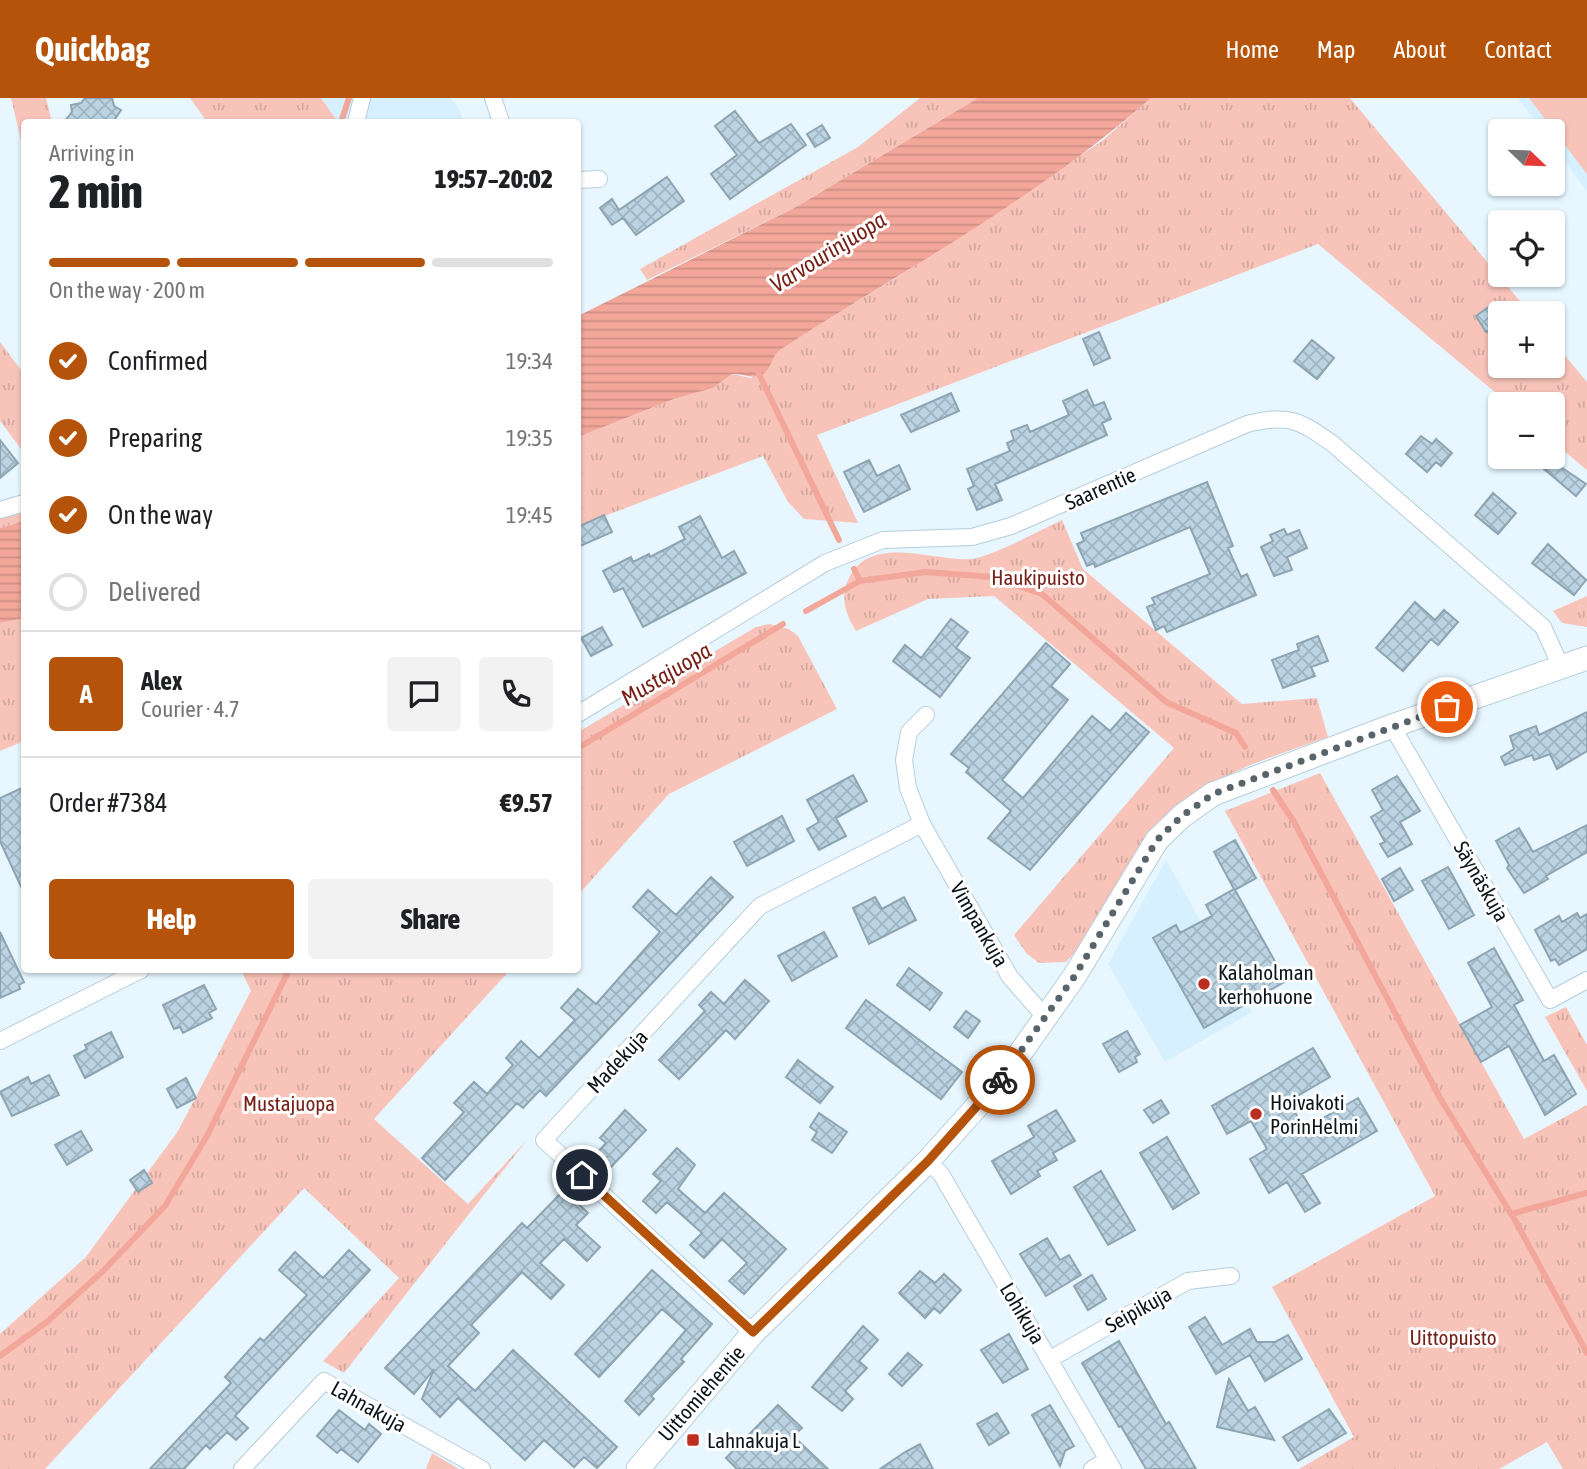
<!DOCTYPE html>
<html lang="en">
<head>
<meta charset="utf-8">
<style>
  body { margin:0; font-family:"Asap Condensed",sans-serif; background:#f2f2f2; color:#202124; height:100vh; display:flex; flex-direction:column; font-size:26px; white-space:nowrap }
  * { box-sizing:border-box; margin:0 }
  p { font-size:23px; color:#757577 }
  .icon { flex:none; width:38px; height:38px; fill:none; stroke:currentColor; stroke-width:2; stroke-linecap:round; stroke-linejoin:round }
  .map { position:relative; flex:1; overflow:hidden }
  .sheet { position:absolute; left:21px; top:21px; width:560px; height:854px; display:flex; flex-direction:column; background:#fff; border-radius:7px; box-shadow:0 2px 5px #0004 }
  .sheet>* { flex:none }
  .needle { width:46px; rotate:113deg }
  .controls { position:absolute; left:1488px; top:21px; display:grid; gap:14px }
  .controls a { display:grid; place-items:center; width:77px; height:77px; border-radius:7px; background:#fff; box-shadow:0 2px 5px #0004; font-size:35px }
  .pin { position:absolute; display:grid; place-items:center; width:60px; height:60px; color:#fff; margin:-30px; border:4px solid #fff; border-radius:50%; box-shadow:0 2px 7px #0007 }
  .courier { position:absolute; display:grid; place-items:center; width:70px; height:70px; margin:-35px; border:5px solid #b45309; border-radius:50%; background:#fff; color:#222; box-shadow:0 2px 9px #0007 }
  .head em { font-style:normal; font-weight:800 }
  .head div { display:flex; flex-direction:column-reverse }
  .head { display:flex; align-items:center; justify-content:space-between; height:119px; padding:0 28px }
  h1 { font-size:46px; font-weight:800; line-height:52px }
  .bar { display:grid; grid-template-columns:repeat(4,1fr); gap:10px 7px; align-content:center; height:84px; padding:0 28px }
  .bar i { height:9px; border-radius:5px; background:#e0e0e0 }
  .bar .active { background:#b45309 }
  .bar p { grid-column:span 4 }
  .line { display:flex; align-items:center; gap:18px; padding:0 28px; border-top:2px solid #e0e0e0 }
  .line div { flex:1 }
  .round { display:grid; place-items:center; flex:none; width:74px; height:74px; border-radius:7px; background:#f2f2f2 }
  ol { padding:0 28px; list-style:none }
  li { display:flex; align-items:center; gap:21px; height:77px }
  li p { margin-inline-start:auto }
  li .icon { padding:7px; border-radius:50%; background:#b45309; color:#fff; stroke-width:4 }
  li:last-child { color:#757577 }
  li i { width:38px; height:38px; border:4px solid #e0e0e0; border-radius:50% }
  .button { display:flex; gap:14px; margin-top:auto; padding:14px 28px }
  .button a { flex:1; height:80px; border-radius:7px; background:#b45309; color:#fff; font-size:28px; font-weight:800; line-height:80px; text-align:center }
  .button a+a { background:#f2f2f2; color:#202124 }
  header { display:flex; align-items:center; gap:42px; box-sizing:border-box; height:98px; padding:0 35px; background:#b45309; color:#fff }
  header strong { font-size:33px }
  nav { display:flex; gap:38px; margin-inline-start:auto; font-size:24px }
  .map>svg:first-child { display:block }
</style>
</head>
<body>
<header>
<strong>Quickbag</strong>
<nav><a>Home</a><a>Map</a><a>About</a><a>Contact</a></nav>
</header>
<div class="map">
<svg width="1587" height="1371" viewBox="0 0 1587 1371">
  <defs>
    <pattern id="park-tufts" width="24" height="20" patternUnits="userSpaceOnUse" patternTransform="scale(1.75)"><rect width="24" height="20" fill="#f8c4ba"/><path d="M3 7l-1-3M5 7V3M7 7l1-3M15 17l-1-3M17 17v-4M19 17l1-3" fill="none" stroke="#d3a89f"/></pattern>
    <pattern id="water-rules" width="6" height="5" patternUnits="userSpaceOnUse" patternTransform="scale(1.75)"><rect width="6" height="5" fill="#f2a79a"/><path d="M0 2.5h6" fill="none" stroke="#ce8f84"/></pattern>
    <pattern id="building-cross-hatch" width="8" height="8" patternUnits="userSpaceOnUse" patternTransform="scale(1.75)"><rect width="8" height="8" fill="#bbd3e2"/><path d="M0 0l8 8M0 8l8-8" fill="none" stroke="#9fb4c1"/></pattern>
  </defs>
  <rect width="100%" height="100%" fill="#e7f6ff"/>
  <path fill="#d6f0ff" d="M321,0h130l9,13 3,11h-125z
    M1518,0h69v93l-35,-47v-13h-9z
    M1166,762l86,152 -87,50 -57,-98z"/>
  <path fill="#f8c4ba" d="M1529,0h58v76z
    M432,1355l27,16h-33z"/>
  <path fill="url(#park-tufts)" d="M11,0h35l6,24h-28v31z
    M190,0h131l17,24h-131z
    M920,0h58l-182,109 -149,73 -7,-11 218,-122z
    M1151,0h199l180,215h-30v53h52v-26l35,42v88l-35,-29v-37h-43l-191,-160 -501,191 41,88 -54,-4 -16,-17 -25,-46 -185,70v-89l96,-38 39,-11 19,-14 19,4 17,-10 10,-18 121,-74 203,-135z
    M0,244l24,32v79l-24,-32z
    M24,397v26l-24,7v-26z
    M1062,422l21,49 159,135 75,-6 11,39c-44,16 -94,30 -132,57 -31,22 -53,54 -74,84 -20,27 -32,61 -56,84l-27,1 -13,-10 -12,-18 160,-187 -180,-152 -66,3 -72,32c-10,-16 -16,-32 -8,-51 21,-48 86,-18 124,-21 19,-2 70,-30 90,-39z
    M1587,498v31l-25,-4 -9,-12z
    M24,520v123l-24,10v-128z
    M769,526l20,5 9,7 39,73 -168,85 -91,101v-163l178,-105z
    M1320,675l204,366 63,-34v364h-24l-16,-27 -48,27h-200l55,-32 -82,-150 163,-91 -210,-385z
    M241,872h269l-136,149 94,85 59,-64 -183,233 -21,-12 76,-83 -95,-90 -259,281h-45v-135l86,-77 92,-126 73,-140z
    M1566,909l21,38v46l-42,-74z"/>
  <path fill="url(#water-rules)" d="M978,0h173c-111,98 -245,171 -370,251 -9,6 -9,19 -18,25 -11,6 -19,-1 -31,0l-19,14 -39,11 -96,38v-121l218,-109z
    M24,423v97l-24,5v-95z"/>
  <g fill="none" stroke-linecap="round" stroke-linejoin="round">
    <path stroke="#f2a79a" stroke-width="6" d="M341,24l8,-24
      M757,272l82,170
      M854,471l6,12 66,-9 66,5 50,17 124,108 70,31 9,14
      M806,513l54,-30
      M578,650l205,-124
      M1273,692l21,32 146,276 76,124 71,131
      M1511,1116l76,-21
      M0,1258l48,-35 55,-50 62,-65 42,-70 80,-162"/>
  </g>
  <path fill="url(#building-cross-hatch)" stroke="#8da5b2" stroke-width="2" d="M85,0h27l2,8 7,4 -8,12h-49l8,-10 -1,-7 10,-2z
    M735,13l24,32 32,-19 15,21 -76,54 -19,-25 26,-19 -22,-29z
    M822,27l8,13 -15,9 -8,-13z
    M667,79l17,24 -48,34 -13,-17 -11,7 -12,-17 12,-9 7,11z
    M1493,206l7,10v9l-14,9 -10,-16z
    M1099,234l11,26 -16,7 -11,-26z
    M1312,242l22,18 -17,21 -23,-18z
    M1087,292l7,16 10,-4 7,17 -9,4 5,12 -112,49 7,16 -25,10 -9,-21 6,-3 -7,-17 43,-18 -3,-8 7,-3 -3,-9 16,-6 3,7 39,-17 -6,-14z
    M951,295l8,18 -48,21 -10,-17z
    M1421,338l11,8 4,-5 16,14 -11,13 -5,-4 -9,10 -21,-18z
    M0,342l18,23 -18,15z
    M1546,359l40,27 -10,12 -37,-31z
    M869,362l8,16 22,-11 11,24 -46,23 -20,-40z
    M1207,384l26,64 -5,2 13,29 6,-3 9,21 -89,37 -3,-6 -8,4 -9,-23 8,-3 -3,-6 58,-24 -20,-47 -95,40 -1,-4 -7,3 -10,-22 7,-3 -3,-8z
    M1493,395l23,20 -18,21 -23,-19z
    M604,417l8,17 -34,15v-20z
    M700,418l22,42 12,-7 12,22 -103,54 -20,-39 -9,4 -11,-21 28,-14 2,5 16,-8 1,3 35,-18 -6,-12z
    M1284,431l3,6 12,-5 8,18 -20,9 5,13 -18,6 -13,-29 12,-6 -3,-6z
    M1548,446l38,36 -12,15 -42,-32z
    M1415,504l20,18 9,-10 14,12 -20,23 -7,-6 -28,32 -27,-23z
    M951,521l17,13 -12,16 14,10 -30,39 -47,-36 12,-16 16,13z
    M602,529l10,18 -21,11 -10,-18z
    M1318,538l10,25 -17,6 4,9 -32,12 -11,-28 27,-10 -2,-6z
    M1046,545l24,21 -19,22 17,14 -66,80 21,18 69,-82 18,15 16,-18 23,19 -119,138 -42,-32 23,-27 -45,-39 3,-4 -18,-14z
    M1587,614v39l-30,18 -7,-15 -16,6 -2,-5 -27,10 -4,-8 13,-8 -4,-13 26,-10 3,9z
    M853,677l14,26 -31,17 10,18 -27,14 -12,-21 12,-7 -12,-22z
    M1397,678l23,35 -20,11 12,22 -24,13 -8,-13 5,-2 -14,-25 12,-7 -11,-20z
    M24,689v106l-24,-52v-43z
    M782,718l12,25 -47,25 -13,-24z
    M1587,727v27l-41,24 2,3 -24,14 -17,-25 2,-3 -13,-24 23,-13 14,24z
    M1235,742l21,38 -21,12 51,91 -82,47 -51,-90 23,-13 4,8 32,-17 -6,-11 28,-16 -20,-37z
    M1448,769l26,48 -25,14 -27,-48z
    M1400,770l13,22 -19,11 -12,-22z
    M711,779l22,20 -187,199 -6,-6 -17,18 -6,-5 -72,77 -23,-22 42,-46 -10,-9 20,-21 13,12 26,-29 -7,-7 15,-17 18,17 36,-38 -14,-12 17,-19 18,15 64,-72 -27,-25 15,-17 28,25z
    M875,799l7,12 22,-12 12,23 -47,24 -16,-36z
    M1577,815l3,5 7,-4v35l-28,16 -4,-6 -4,2 -16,-31 24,-14 3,6z
    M0,834l24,50 -5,3 1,4 -20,9z
    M824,834l13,24 -45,25 -14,-25z
    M1494,850l29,52 -9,5 30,56 10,-6 22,39 -31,21 -36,-69 -28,16 -21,-37 32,-18 -24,-44z
    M909,870l33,25 -12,17 -33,-25z
    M745,882l24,21 -34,38 -9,-9 -47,49 -20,-19 46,-49 -6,-6 12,-13 13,12z
    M204,887l12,24 -7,4 3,5 -29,15 -3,-6 -6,2 -11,-24z
    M866,902l96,72 -21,27 -95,-71z
    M966,913l14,10 -12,17 -14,-11z
    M1127,933l13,23 -5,3 2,5 -18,10 -16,-28z
    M111,934l12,25 -38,21 -11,-22 13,-7 -2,-4z
    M1313,950l17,29 -41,24 15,28 54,-31 19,33 -75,43 18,29 -15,9 -18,-30 -18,11 -19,-34 17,-10 -16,-28 -24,13 -15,-28z
    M798,962l35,27 -13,16 -34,-26z
    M49,977l10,20 -47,21 -12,-24 28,-15 3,7z
    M186,980l10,20 -19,10 -10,-19z
    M1161,1002l8,13 -16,10 -9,-13z
    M625,1012l21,20 -37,39 -15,-13 12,-13 -6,-5z
    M1056,1012l19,31 -22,12 4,7 -20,11 3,5 -29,18 -19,-33 42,-24 -6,-11z
    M819,1015l28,19 -15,21 -20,-13 5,-8 -7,-5z
    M81,1033l11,19 -25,15 -12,-20z
    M1167,1039l32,56 -26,16 -33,-56z
    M677,1050l18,17 -17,24 27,24 19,-20 62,56 -42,45 -15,-13 18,-18 -25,-24 -18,19 -14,-13 12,-12 -35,-31 -11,11 -13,-12 18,-20 -8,-7z
    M144,1072l8,13 -14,9 -8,-12z
    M1101,1073l34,59 -27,15 -34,-58z
    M564,1092l24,23 -12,12 24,22 -13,14 -23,-22 -24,24 24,22 -13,14 -29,-27 -51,53 8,8 -31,33 27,25 38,-41 104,97 -20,21 -13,-11 -10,10 -30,-27 -19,20 -67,-62 -18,19 -18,-18 12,-30 -20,25 -29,-26 137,-145 5,5z
    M1047,1140l13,22 9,-5 12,20 -35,21 -26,-42z
    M349,1152l21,20 -135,146 13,12 -12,12 -9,-8 -17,17 -4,-4 -22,24h-34l81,-86 -6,-6 35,-39 4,3 43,-46 -28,-25 16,-18 28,26z
    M652,1172l60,54 -31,35 3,3 -33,34 3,3 -15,16 -14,-14 61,-71 -24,-21 -63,68 -24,-23z
    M920,1173l15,12 9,-9 17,16 -21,23 -6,-5 -9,10 -26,-25z
    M1092,1177l14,24 -18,11 -14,-24z
    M1205,1219l17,28 28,-16 7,13h18l13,-7 14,24 -37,22 -15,-26 -34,19 -27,-47z
    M863,1228l15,14 -19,21 8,7 -22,23 8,8 -11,12 -30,-24z
    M1009,1236l19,35 -25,14 -22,-33z
    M1119,1243l47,83 3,-2 27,47h-50l-25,-43 -2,1 -37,-64z
    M908,1255l14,12 -20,21 -13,-12z
    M1229,1281l19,32 7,-4 19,33 -57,-13z
    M778,1307l24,23 -9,8 35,33h-91l-11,-11z
    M1050,1307l24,41 -9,5 -5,15 -28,-51z
    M1329,1311l17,24 -48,28 -15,-24z
    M339,1312l26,20 4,-6 12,10 -23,28 -17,-13 -4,4 -20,-17z
    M997,1315l12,20 -20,12 -12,-21z
    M920,1346l13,25h-53l25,-17z"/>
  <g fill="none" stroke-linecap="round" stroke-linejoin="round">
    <defs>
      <path id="street" d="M493,0l8,24
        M356,24l6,-24
        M578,82l21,-1
        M0,412l24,-7
        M578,616l247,-151 58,-23 89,-3 39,-11 236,-102c42,-10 52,-4 86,20l210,183 18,40
        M926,617l-17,17 -5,28 4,28 14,36 88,153 36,41
        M1392,628l158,274 37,-20
        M0,943l141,-71
        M928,1063l13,13 172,295
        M753,1235l-209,-193 216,-234 162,-82
        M1050,1261l138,-78 43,-5
        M242,1371l82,-88 158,88
        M1092,1371l15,-9"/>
      <path id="secondary" d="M638,1371l115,-136 175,-172 76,-85 70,-99 83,-137 25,-24 31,-22 179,-68 195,-68"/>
    </defs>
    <use href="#street" stroke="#b5cddc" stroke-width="18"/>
    <use href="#secondary" stroke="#b5cddc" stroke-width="25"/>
    <use href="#street" stroke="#fff" stroke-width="16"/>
    <use href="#secondary" stroke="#fff" stroke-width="23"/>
  </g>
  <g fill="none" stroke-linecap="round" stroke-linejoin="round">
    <path stroke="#58636a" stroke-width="7" stroke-dasharray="0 12.6" d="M1000,982l74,-103 83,-137 25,-24 31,-22 234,-87"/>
    <path stroke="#b45309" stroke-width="9" d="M582,1077l171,157 175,-171 72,-81"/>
  </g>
  <g fill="#bc2f20" stroke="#fff" stroke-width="2.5">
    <circle cx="1204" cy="886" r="7"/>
    <circle cx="1256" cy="1016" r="7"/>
    <rect x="686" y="1335" width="14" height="14" rx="3.5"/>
  </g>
  <g text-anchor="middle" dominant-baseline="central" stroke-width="6" stroke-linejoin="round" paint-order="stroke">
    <g font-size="21" fill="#0b1419" stroke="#fff">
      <text transform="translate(1100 390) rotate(-24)">Saarentie</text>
      <text transform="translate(1482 783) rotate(60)">Säynäskuja</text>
      <text transform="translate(980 826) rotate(60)">Vimpankuja</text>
      <text transform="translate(617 963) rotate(-47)">Madekuja</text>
      <text transform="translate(1138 1211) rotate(-29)">Seipikuja</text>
      <text transform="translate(1023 1215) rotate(59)">Lohikuja</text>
      <text transform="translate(701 1295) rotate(-49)">Uittomiehentie</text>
      <text transform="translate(369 1308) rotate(29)">Lahnakuja</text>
    </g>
    <g font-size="21" fill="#762117" stroke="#fff">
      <text x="1038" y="479">Haukipuisto</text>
      <text x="289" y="1005">Mustajuopa</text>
      <text x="1453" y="1239">Uittopuisto</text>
    </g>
    <g font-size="21" fill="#0b1419" stroke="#fff" text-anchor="start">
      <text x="1218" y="874">Kalaholman<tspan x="1218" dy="24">kerhohuone</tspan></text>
      <text x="1270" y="1004">Hoivakoti<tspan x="1270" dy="24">PorinHelmi</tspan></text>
      <text x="707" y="1342">Lahnakuja L</text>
    </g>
    <g font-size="23" font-style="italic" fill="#751f15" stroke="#fff">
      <text transform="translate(828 154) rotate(-32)">Varvourinjuopa</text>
      <text transform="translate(666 576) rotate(-31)">Mustajuopa</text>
    </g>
  </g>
</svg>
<div class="controls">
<a><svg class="needle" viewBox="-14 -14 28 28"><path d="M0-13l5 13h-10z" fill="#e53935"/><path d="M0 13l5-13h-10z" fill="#757577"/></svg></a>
<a><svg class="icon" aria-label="locate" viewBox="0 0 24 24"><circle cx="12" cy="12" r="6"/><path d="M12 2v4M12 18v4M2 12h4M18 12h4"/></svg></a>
<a>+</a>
<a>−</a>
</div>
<div class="pin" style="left:1447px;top:609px;background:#ea580c"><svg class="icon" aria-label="bag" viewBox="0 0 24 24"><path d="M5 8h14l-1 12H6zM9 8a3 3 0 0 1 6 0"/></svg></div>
<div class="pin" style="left:582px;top:1077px;background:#1f2937"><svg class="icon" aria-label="home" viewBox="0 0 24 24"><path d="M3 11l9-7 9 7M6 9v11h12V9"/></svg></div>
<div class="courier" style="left:1000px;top:982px"><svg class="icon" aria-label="bike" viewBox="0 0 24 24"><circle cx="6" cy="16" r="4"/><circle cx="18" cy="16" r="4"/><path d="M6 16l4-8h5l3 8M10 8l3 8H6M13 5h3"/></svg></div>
<section class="sheet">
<div class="head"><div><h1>2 min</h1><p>Arriving in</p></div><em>19:57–20:02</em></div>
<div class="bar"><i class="active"></i><i class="active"></i><i class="active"></i><i></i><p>On the way · 200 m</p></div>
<ol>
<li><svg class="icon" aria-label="check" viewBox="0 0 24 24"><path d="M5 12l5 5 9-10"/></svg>Confirmed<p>19:34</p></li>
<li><svg class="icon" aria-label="check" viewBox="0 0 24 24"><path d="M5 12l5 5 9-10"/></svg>Preparing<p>19:35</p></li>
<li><svg class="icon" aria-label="check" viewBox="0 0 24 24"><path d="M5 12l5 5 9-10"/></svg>On the way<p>19:45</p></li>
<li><i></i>Delivered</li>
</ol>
<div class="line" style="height:126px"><b class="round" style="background:#b45309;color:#fff">A</b><div><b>Alex</b><p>Courier · 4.7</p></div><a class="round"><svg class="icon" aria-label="chat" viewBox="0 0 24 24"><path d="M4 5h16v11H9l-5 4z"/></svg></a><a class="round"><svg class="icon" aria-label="phone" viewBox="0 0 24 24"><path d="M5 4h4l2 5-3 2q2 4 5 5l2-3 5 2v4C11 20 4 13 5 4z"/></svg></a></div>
<div class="line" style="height:91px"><div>Order #7384</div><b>€9.57</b></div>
<div class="button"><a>Help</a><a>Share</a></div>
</section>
</div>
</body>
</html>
